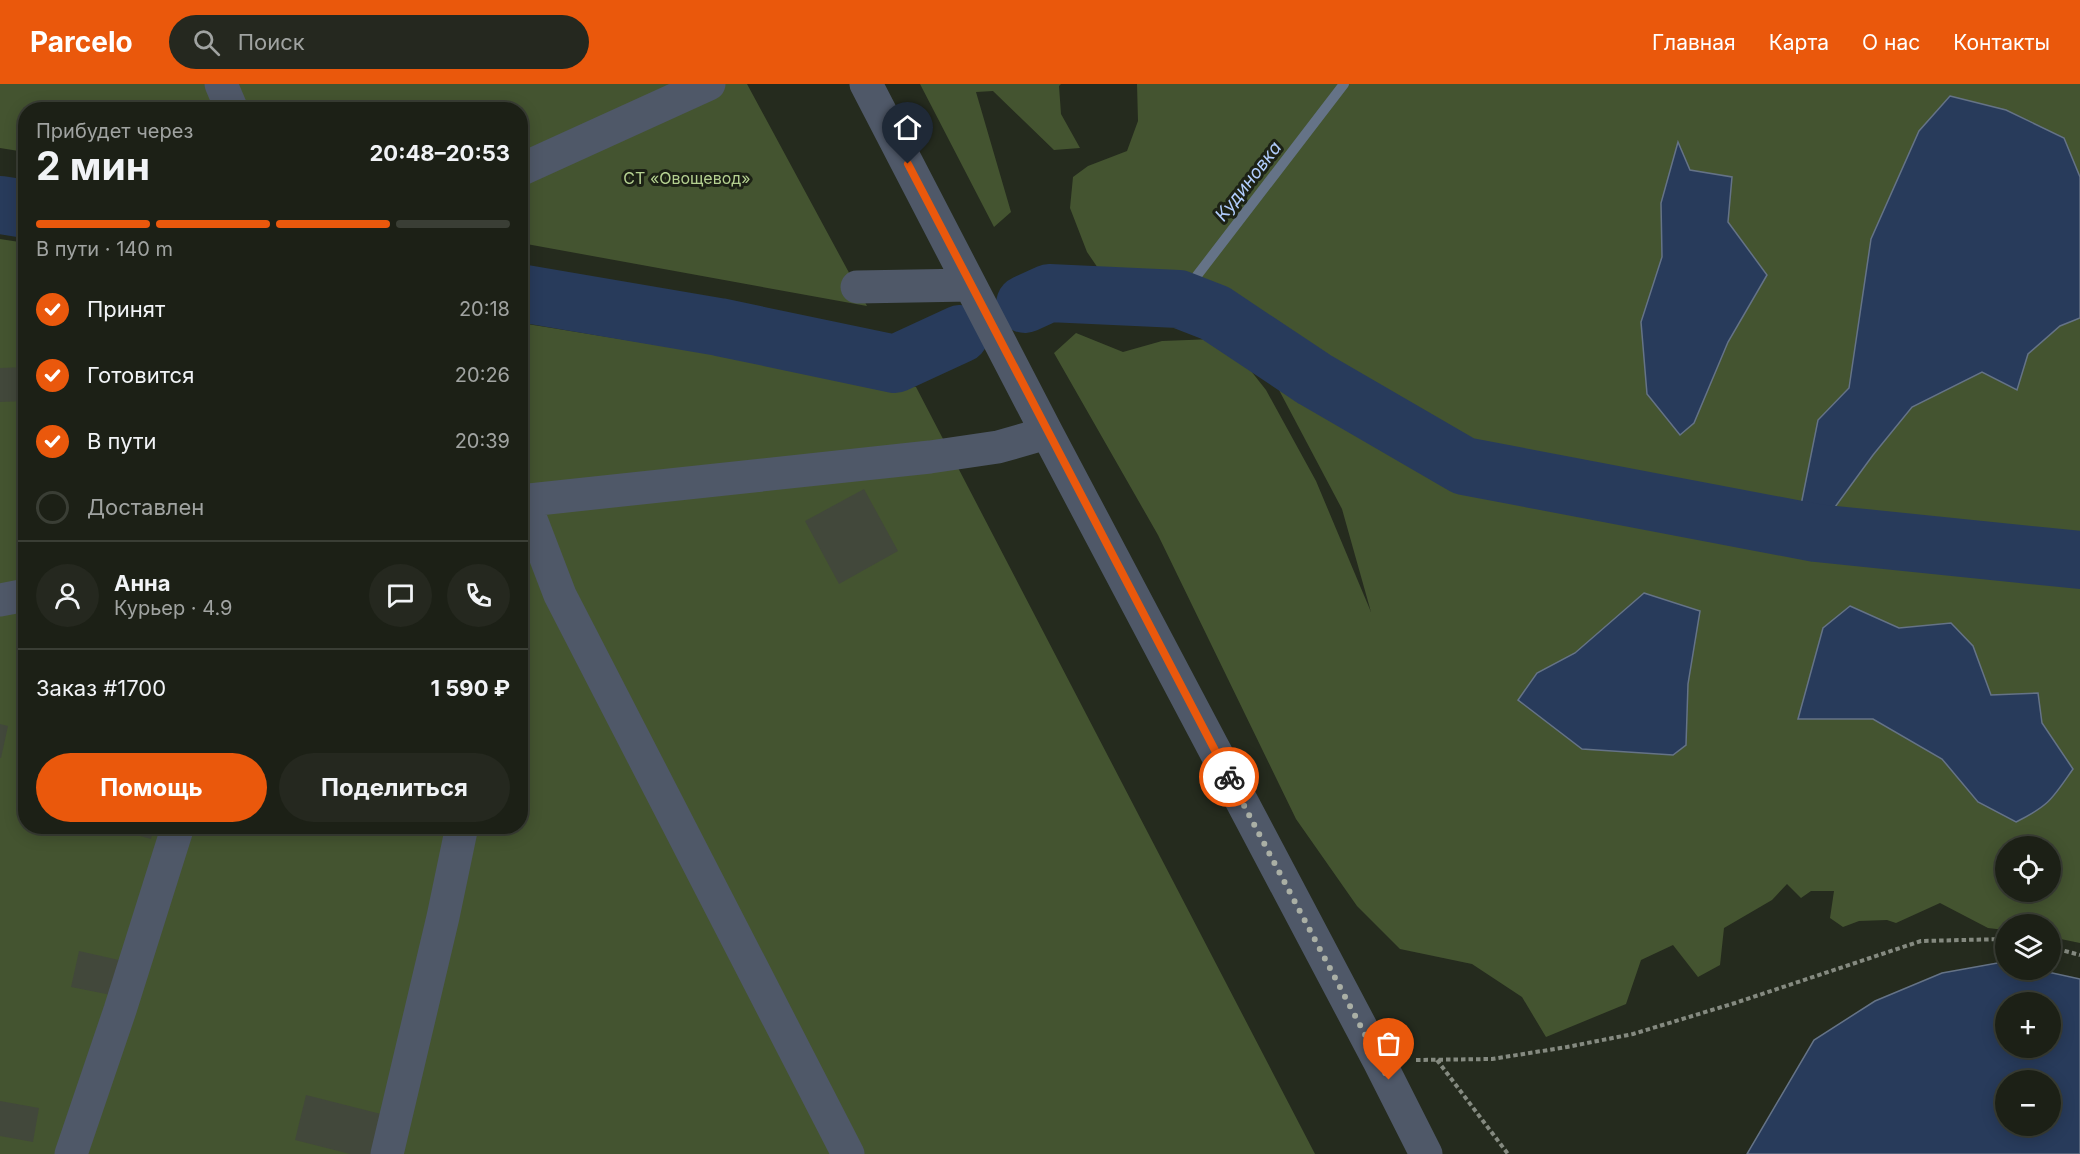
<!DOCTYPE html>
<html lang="ru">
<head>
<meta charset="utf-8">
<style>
  body { margin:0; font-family:Inter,sans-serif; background:#25281f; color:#f1f3f6; height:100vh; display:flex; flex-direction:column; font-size:22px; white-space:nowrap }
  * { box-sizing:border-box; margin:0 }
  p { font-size:20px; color:#a0a3a1 }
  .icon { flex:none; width:33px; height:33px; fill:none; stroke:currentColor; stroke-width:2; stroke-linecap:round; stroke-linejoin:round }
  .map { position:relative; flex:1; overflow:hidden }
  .details { position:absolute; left:18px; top:18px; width:510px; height:732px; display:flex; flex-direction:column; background:#1c2016; border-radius:24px; box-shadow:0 3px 15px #0003,0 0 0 2px #3a3e35 }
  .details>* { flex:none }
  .tools { position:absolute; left:1995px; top:752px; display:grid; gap:12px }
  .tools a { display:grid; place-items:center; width:66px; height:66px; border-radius:50%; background:#1c2016; box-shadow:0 3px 15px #0003,0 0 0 2px #3a3e35; font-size:30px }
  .pin { position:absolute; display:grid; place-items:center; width:51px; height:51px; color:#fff; margin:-62px -26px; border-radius:50% 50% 50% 0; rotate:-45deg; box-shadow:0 0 6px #0007 }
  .pin .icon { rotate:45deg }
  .courier { position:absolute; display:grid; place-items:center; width:60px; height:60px; margin:-30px; border:4px solid #ea580c; border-radius:50%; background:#fff; color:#222; box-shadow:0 2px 8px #0007 }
  .headline em { font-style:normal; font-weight:700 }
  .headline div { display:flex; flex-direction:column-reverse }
  .headline { display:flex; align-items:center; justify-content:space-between; height:102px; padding:0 18px }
  h1 { font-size:39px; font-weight:700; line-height:45px }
  .bar { display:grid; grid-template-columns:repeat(4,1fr); gap:9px 6px; align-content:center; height:72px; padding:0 18px }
  .bar i { height:8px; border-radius:4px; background:#3a3e35 }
  .bar .current { background:#ea580c }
  .bar p { grid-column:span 4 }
  .line { display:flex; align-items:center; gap:15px; padding:0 18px; border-top:2px solid #3a3e35 }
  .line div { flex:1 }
  .round { display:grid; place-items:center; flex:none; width:63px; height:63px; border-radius:32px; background:#25281f }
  ol { padding:0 18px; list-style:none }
  li { display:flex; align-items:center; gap:18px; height:66px }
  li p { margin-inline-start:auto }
  li .icon { padding:6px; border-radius:50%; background:#ea580c; color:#fff; stroke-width:4 }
  li:last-child { color:#a0a3a1 }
  li i { width:33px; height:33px; border:3px solid #3a3e35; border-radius:50% }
  .cta { display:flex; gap:12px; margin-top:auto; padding:12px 18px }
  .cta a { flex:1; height:69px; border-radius:36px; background:#ea580c; color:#fff; font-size:24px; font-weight:700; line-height:69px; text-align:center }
  .cta a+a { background:#25281f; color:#f1f3f6 }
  header { display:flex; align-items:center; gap:36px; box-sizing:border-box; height:84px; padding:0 30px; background:#ea580c; color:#fff }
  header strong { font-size:28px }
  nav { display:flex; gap:33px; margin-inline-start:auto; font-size:21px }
  .search { width:420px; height:54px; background:#25281f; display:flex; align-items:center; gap:15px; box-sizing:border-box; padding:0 21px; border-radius:33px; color:#a0a3a1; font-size:22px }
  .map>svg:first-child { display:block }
</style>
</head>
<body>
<header>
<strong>Parcelo</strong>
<div class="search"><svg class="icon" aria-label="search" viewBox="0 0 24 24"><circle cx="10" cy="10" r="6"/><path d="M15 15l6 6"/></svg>Поиск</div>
<nav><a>Главная</a><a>Карта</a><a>О нас</a><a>Контакты</a></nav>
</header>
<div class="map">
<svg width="2080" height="1070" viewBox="0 0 2080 1070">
  <rect width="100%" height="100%" fill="#252b1e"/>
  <path fill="#445430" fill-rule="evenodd" d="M0,0h747l120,222 -346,-63 -1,-133h-494l-1,42 -25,-4z
    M920,0h141l-2,2 2,28 19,34 -26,2 -61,-59 -17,1 35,120 -17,15z
    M1137,0h943v859l-29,-6 -1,-13h-44l-1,6 -17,-2 -48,-25 -44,20 -9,-3 -28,1 -16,6 -13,-9 4,-27h-23l-10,7 -14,-14 -15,16 -48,28 -4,37 -22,12 -25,-32 -32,15 -15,44 -80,33 -24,-40 -50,-33 -72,-15 -43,-43 -61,-87 -138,-284 -104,-182 22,-20 47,19 39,-11 52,-2 26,18 26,33 50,91 55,131 -29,-103 -91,-172 -36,-24 -36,-14 -62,-3 -30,-44 -17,-44 3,-31 15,-11 39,-15 11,-30zM2006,762h44v45h-44z
    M0,155l26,4v583h494l1,-503 395,64 399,767h-1315z"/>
  <path fill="#283b5b" stroke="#657387" stroke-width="1.5" fill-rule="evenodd" d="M1950,12l56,14 58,28 16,39v141l-20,8 -32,28 -11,36 -35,-18 -70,35 -39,48 -57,78 -15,-28 17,-85 31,-32 22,-149 48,-108z
    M1678,58l12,28 42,7 -4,45 39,53 -39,67 -34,81 -14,12 -33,-41 -6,-72 21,-65 -1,-54z
    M1644,509l56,18 -12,73 -2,61 -13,10 -91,-6 -64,-49 19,-27 38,-20z
    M1850,522l49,22 52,-5 22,23 18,49 47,-2 4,30 31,46c-21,30 -23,36 -57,53l-38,-20 -36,-43 -69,-40h-75l25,-91z
    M2003,878l2,1 1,6h28l46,10v175h-333l67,-114 61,-39 67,-28zM2006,918h44v45h-44zM2006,996h44v45h-44z"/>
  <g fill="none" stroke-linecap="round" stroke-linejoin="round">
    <path stroke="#657387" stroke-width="10" d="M1179,215l165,-215"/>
    <path stroke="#283b5b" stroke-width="58" d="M0,121l26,4
      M520,209l199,34 176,37 65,-30
      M1025,220l24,-11 130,6 36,14 99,66 150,87 352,67 264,27"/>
  </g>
  <path fill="#42483b" d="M26,283v34l-26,1v-34z
    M864,405l34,62 -59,33 -34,-63z
    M0,640l8,2 -7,32h-1z
    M105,742h49l-3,13z
    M79,867l40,9 -8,35 -40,-8z
    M306,1011l75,19 -10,40h-21l-55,-14z
    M0,1017l39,7 -6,34 -33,-6z"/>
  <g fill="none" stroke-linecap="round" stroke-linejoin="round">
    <path stroke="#858a80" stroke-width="4" stroke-dasharray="4.5 3" stroke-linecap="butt" d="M2050,863l30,8
      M1416,976l76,-1 75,-12 66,-13 102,-31 186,-62 85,-2
      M1437,976l71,94"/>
    <path stroke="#4f5868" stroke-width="33" d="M221,0l11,26
      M866,0l181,349 332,628 47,93
      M520,86l189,-86
      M857,203l113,-2
      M520,417l410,-44 68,-10 49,-14
      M520,442l4,-25 36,94 288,559
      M0,516l26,-5
      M71,1070l49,-144 58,-184
      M387,1070l56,-237 19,-91"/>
  </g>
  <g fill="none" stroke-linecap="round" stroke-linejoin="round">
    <path stroke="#aaafa5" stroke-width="6" stroke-dasharray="0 10.8" d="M1229,693l160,303"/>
    <path stroke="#ea580c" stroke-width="8" d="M908,80l321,613"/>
  </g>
  <g text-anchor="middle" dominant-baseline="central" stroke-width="6" stroke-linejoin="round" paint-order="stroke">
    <g font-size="16" fill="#b5d191" stroke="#1c2115">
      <text x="687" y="94">СТ «Овощевод»</text>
    </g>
    <g font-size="18" font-style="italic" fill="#b1cdfd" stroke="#1c2115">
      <text transform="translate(1248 97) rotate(-52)">Кудиновка</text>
    </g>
  </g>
</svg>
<div class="tools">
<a><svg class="icon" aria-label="locate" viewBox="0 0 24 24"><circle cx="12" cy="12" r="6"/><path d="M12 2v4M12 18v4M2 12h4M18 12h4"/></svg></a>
<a><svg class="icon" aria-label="layers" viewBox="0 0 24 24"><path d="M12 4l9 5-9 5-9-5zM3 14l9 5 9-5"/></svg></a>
<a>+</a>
<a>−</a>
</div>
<div class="pin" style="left:1389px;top:996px;background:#ea580c"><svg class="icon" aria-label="bag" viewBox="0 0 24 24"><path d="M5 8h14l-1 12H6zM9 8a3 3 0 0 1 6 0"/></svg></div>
<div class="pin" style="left:908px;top:80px;background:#1f2937"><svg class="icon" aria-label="home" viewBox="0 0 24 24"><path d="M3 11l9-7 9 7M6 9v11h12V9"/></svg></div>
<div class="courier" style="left:1229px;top:693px"><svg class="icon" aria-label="bike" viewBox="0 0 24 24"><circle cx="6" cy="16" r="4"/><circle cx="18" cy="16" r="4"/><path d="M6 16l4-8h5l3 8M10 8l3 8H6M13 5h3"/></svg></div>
<section class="details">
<div class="headline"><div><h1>2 мин</h1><p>Прибудет через</p></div><em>20:48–20:53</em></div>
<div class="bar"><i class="current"></i><i class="current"></i><i class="current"></i><i></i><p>В пути · 140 m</p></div>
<ol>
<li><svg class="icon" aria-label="check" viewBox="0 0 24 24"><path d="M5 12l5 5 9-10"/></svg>Принят<p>20:18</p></li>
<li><svg class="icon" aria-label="check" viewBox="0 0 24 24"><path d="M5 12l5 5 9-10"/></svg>Готовится<p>20:26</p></li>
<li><svg class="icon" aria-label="check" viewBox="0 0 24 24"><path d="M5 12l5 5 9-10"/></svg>В пути<p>20:39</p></li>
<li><i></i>Доставлен</li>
</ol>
<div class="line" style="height:108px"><a class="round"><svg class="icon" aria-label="person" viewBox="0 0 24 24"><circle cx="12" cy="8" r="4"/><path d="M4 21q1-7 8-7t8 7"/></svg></a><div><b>Анна</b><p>Курьер · 4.9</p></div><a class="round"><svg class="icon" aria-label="chat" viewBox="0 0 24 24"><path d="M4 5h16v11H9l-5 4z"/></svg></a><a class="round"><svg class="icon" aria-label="phone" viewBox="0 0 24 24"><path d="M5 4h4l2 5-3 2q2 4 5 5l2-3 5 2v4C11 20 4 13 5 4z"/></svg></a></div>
<div class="line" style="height:78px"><div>Заказ #1700</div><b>1 590 ₽</b></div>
<div class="cta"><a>Помощь</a><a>Поделиться</a></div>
</section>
</div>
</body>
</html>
